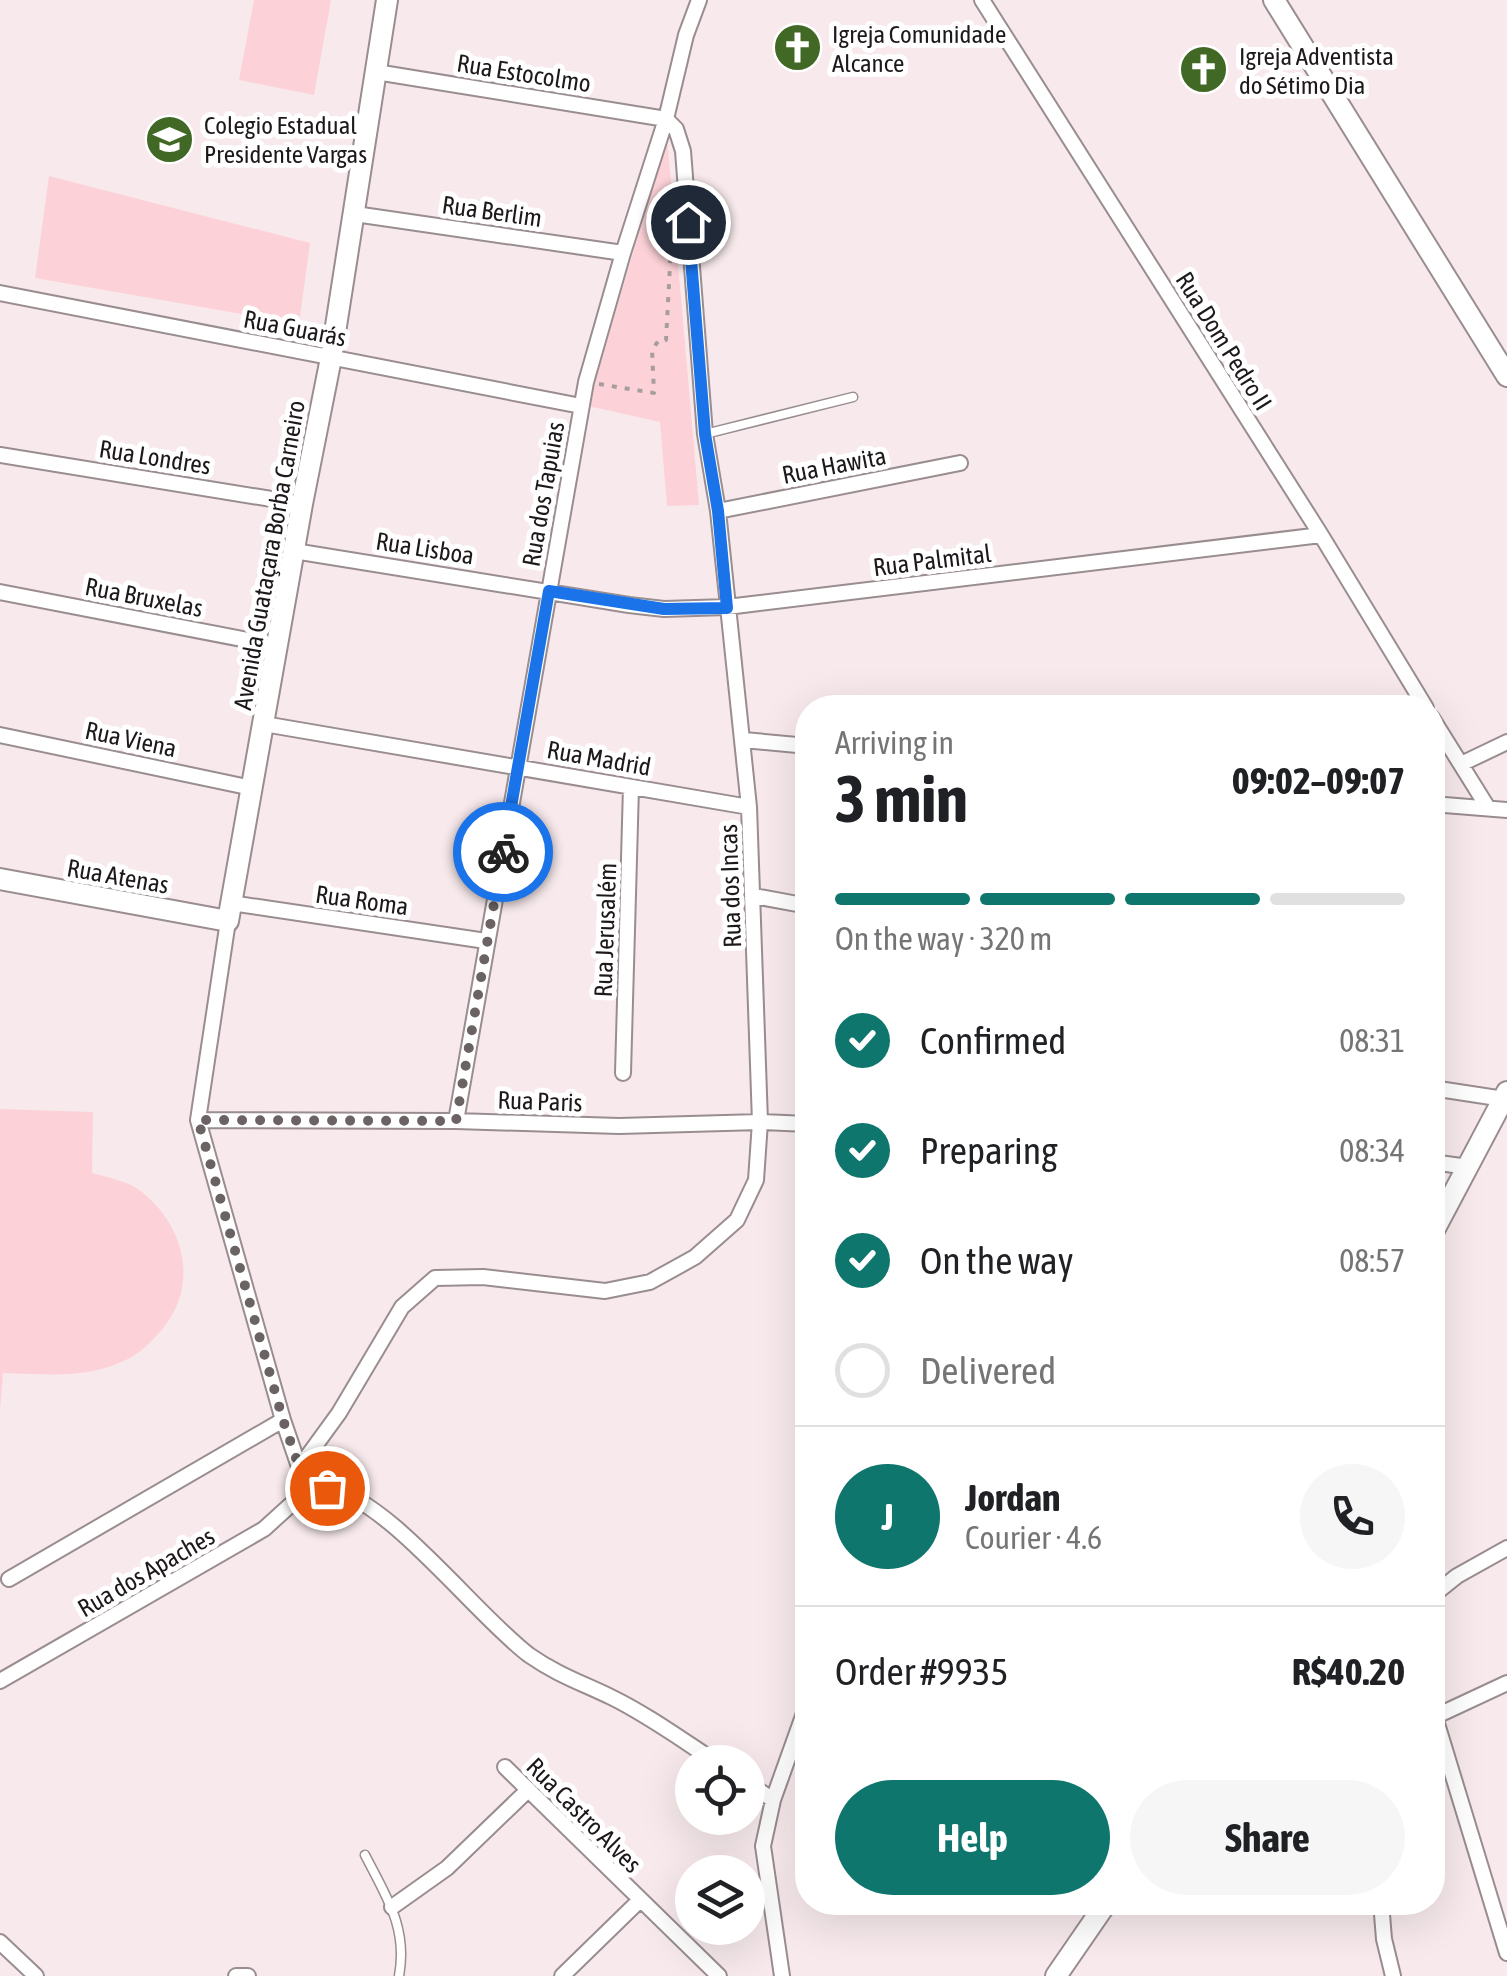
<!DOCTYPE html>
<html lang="en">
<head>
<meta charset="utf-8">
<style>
  body { margin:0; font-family:"Asap Condensed",sans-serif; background:#f6f6f6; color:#202124; height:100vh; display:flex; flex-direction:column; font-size:38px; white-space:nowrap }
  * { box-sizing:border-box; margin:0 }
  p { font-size:32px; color:#757577 }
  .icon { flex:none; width:55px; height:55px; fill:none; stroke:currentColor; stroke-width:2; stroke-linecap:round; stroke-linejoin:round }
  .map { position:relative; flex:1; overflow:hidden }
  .drawer { position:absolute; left:795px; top:695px; width:650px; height:1220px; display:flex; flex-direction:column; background:#fff; border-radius:40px; box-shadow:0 10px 40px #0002 }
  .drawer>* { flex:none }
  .buttons { position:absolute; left:675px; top:1745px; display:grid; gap:20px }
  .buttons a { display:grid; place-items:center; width:90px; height:90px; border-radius:50%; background:#fff; box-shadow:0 10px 40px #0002; font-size:50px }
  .pin { position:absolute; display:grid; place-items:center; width:85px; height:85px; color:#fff; margin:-42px; border:5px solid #fff; border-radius:50%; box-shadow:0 2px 10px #0007 }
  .courier { position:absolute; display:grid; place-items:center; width:100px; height:100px; margin:-50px; border:8px solid #1a73e8; border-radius:50%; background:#fff; color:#222; box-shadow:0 2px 12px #0007 }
  .summary em { font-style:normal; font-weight:700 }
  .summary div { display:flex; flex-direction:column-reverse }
  .summary { display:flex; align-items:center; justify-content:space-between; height:170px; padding:0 40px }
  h1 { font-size:65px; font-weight:700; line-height:75px }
  .bar { display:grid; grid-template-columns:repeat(4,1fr); gap:15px 10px; align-content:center; height:120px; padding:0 40px }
  .bar i { height:12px; border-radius:8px; background:#e0e0e0 }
  .bar .current { background:#0f766e }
  .bar p { grid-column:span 4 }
  .line { display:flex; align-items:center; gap:25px; padding:0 40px; border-top:2px solid #e0e0e0 }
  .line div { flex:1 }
  .round { display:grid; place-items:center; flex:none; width:105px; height:105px; border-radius:52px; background:#f6f6f6 }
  ol { padding:0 40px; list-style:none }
  li { display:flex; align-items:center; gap:30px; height:110px }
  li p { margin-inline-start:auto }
  li .icon { padding:10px; border-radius:50%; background:#0f766e; color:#fff; stroke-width:4 }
  li:last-child { color:#757577 }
  li i { width:55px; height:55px; border:5px solid #e0e0e0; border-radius:50% }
  .cta { display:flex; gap:20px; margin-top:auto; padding:20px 40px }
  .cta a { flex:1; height:115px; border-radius:60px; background:#0f766e; color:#fff; font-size:40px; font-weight:700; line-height:115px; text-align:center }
  .cta a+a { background:#f6f6f6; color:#202124 }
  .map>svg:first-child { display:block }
</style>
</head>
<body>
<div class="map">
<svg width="1507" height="1976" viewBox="0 0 1507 1976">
  <rect width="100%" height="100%" fill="#f8eaec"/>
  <path fill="#fcd2d8" d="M254,0h77l-17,95 -75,-15z
    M667,137l32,368 -32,1 -7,-84 -72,-16z
    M49,176l261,67 -11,81 -264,-46z
    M0,1109l93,3 -1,61c17,5 37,8 50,19 42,34 57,91 22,135 -10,12 -20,23 -34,31 -43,22 -80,16 -127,15l-3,38z"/>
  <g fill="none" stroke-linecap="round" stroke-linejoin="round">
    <defs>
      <path id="lane" d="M705,434l148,-37
        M365,1855c21,41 43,73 34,121"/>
      <path id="street" d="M982,0l339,535 105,173
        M376,72l290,47 -43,134 -37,129 -130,739
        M355,214l268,39
        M0,293l581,113
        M0,455l302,49
        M718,511l242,-48
        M294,551l335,54 35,4 63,-2 594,-72
        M0,592l278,54
        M1432,718l56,90
        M264,724l485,83
        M0,735l252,53
        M744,740l64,6
        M1461,764l46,-22
        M1432,804l75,6
        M754,896l54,10
        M231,903l255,38
        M228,921l-30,199 85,300 24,70c7,-1 15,-3 23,-1 58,10 148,128 199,166 27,19 53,28 82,42 37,18 71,43 105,65
        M623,1073l8,-286
        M1432,1088l72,11
        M198,1120l258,1 163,5 141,-4 48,2
        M1432,1162l36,5
        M299,1468l40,-55 63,-106 33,-29 48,-1 122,14 45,-9 45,-25 42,-37 19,-40 4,-58 -11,-315 -31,-296 -13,-77 -22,-283 -7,-22 -10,-10 20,-84 13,-35
        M9,1579l274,-159
        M1432,1596l25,-20 50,-28
        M0,1681l264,-152 43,-39
        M1435,1717l72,236
        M1432,1718l75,-35
        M505,1767l214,209
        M748,1783l25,17
        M1381,1902l3,37 9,37
        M392,1907l55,-39 80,-77
        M0,1942l36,34
        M236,1976h12
        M562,1976l77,-75
        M782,1976l-19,-130 10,-46 35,-98"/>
      <path id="secondary" d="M1274,0l233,376
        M0,879l228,42 74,-417 29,-146 56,-358
        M1432,1234l75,-142
        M1056,1976l51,-74"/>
    </defs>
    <use href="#lane" stroke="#998d8f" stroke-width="11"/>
    <use href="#street" stroke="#998d8f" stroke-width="18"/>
    <use href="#secondary" stroke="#998d8f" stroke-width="24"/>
    <path stroke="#a89d9e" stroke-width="4" stroke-dasharray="5 8" stroke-linecap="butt" d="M599,384l55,9 -2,-43 7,-10h7l6,-112"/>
    <use href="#lane" stroke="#fff" stroke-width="8"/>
    <use href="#street" stroke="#fff" stroke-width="14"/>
    <use href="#secondary" stroke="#fff" stroke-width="20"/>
  </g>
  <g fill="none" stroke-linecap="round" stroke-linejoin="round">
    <path stroke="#6a6263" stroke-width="10" stroke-dasharray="0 18" d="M327,1488l-20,2 -24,-70 -85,-300 258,1 47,-269"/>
    <path stroke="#1a73e8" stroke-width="12" d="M503,852l46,-261 115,18 63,-1 -9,-97 -13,-77 -17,-212"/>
  </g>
  <defs>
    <symbol id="church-disc" viewBox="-11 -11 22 22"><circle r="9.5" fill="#416925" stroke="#fff"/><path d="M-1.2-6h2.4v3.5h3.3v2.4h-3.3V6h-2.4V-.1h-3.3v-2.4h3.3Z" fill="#fff"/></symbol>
    <symbol id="school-disc" viewBox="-11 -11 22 22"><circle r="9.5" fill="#416925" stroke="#fff"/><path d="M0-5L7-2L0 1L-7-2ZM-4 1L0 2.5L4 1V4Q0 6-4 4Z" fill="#fff"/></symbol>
  </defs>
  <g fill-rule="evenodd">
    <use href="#church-disc" x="770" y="20" width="55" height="55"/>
    <use href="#church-disc" x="1176" y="42" width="55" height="55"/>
    <use href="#school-disc" x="142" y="112" width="55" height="55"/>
  </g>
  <g text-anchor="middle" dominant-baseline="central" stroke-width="10" stroke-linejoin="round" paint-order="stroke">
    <g font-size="25" fill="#1d1919" stroke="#fff" text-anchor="start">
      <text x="832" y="34">Igreja Comunidade<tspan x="832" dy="29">Alcance</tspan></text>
      <text x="1239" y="56">Igreja Adventista<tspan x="1239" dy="29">do Sétimo Dia</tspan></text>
      <text x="204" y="125">Colegio Estadual<tspan x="204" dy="29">Presidente Vargas</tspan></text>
    </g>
    <g font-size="25" fill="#1d1919" stroke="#fff">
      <text transform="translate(524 73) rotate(9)">Rua Estocolmo</text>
      <text transform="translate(492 211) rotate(8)">Rua Berlim</text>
      <text transform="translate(295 328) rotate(11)">Rua Guarás</text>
      <text transform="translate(1224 341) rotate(58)">Rua Dom Pedro II</text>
      <text transform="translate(155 457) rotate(9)">Rua Londres</text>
      <text transform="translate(834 465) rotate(-11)">Rua Hawita</text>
      <text transform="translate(543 494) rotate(-80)">Rua dos Tapuias</text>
      <text transform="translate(425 548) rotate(9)">Rua Lisboa</text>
      <text transform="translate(269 555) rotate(-80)">Avenida Guataçara Borba Carneiro</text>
      <text transform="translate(932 560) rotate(-7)">Rua Palmital</text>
      <text transform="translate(144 597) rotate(11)">Rua Bruxelas</text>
      <text transform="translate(131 739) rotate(12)">Rua Viena</text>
      <text transform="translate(599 758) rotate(10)">Rua Madrid</text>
      <text transform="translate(118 876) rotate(10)">Rua Atenas</text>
      <text transform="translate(730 886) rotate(-92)">Rua dos Incas</text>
      <text transform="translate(362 900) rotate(8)">Rua Roma</text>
      <text transform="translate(605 930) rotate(-88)">Rua Jerusalém</text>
      <text transform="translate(540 1101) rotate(2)">Rua Paris</text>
      <text transform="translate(146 1572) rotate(-30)">Rua dos Apaches</text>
      <text transform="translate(584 1815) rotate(45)">Rua Castro Alves</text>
    </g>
  </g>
</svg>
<div class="buttons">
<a><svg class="icon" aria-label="locate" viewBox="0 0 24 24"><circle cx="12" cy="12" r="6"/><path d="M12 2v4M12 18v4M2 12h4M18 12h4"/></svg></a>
<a><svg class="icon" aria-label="layers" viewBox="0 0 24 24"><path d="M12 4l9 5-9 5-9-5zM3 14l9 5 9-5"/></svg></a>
</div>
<div class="pin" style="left:327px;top:1488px;background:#ea580c"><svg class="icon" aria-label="bag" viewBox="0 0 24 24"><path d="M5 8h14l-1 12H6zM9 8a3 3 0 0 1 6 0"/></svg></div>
<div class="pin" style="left:688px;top:222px;background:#1f2937"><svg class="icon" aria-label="home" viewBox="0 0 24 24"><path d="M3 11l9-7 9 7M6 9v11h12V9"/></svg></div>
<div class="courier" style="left:503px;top:852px"><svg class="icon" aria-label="bike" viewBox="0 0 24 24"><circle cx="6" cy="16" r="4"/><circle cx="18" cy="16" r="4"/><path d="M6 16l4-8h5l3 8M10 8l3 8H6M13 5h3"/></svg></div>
<section class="drawer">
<div class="summary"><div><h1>3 min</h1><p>Arriving in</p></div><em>09:02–09:07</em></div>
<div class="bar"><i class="current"></i><i class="current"></i><i class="current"></i><i></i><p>On the way · 320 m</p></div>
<ol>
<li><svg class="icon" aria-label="check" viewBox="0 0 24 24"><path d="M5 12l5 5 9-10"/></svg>Confirmed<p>08:31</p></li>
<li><svg class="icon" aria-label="check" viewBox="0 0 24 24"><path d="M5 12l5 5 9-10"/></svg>Preparing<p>08:34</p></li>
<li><svg class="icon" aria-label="check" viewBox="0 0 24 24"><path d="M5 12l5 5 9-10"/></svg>On the way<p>08:57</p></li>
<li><i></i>Delivered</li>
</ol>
<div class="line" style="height:180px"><b class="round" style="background:#0f766e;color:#fff">J</b><div><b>Jordan</b><p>Courier · 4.6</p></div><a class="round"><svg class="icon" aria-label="phone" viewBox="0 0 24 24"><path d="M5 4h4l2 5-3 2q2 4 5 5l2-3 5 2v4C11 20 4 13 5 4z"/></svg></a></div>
<div class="line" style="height:130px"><div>Order #9935</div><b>R$40.20</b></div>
<div class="cta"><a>Help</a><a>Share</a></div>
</section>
</div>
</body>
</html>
